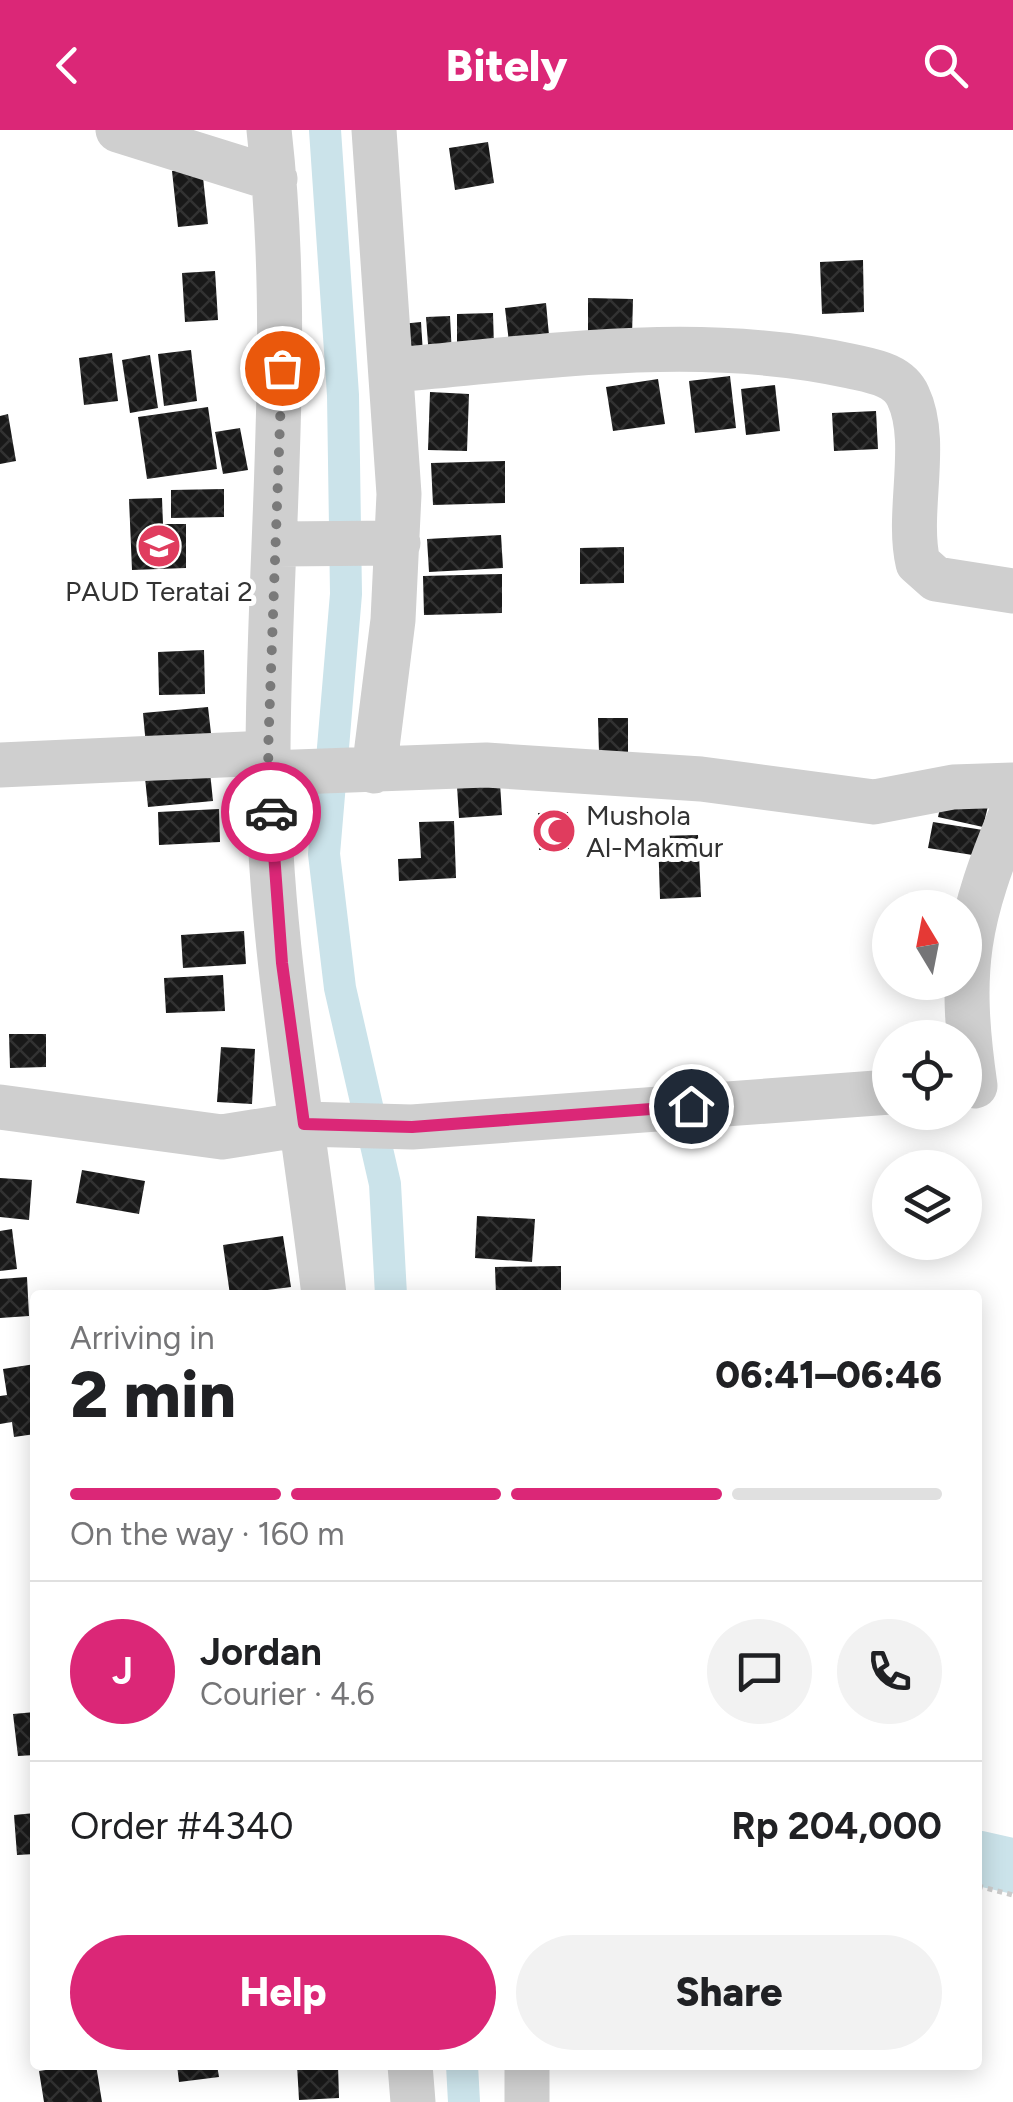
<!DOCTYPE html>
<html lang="en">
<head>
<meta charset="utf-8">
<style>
  body { margin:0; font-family:Figtree,sans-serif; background:#f2f2f2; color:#202124; height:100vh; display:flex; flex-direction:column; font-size:38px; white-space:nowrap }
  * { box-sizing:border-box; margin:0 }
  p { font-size:32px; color:#757577 }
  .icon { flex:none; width:55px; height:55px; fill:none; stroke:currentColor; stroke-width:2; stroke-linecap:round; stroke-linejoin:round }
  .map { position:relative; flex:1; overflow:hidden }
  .details { position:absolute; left:30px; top:1160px; width:952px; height:780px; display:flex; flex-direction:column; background:#fff; border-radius:10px; box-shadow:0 5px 25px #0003 }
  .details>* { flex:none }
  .needle { width:65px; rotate:350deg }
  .fabs { position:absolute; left:872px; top:760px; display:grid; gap:20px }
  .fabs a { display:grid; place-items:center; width:110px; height:110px; border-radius:50%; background:#fff; box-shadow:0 5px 25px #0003; font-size:50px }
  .pin { position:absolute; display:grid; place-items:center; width:85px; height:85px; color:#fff; margin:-42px; border:5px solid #fff; border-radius:50%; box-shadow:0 2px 10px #0007 }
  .courier { position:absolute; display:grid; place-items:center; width:100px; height:100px; margin:-50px; border:8px solid #db2777; border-radius:50%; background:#fff; color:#222; box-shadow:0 2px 12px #0007 }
  .overview em { font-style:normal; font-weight:800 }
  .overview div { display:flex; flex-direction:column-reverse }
  .overview { display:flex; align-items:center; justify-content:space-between; height:170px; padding:0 40px }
  h1 { font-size:65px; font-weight:800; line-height:75px }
  .bar { display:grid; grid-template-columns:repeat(4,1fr); gap:15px 10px; align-content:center; height:120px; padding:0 40px }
  .bar i { height:12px; border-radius:8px; background:#e0e0e0 }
  .bar .active { background:#db2777 }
  .bar p { grid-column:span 4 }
  .line { display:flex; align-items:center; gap:25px; padding:0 40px; border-top:2px solid #e0e0e0 }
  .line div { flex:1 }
  .round { display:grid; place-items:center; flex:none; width:105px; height:105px; border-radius:52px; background:#f2f2f2 }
  .action { display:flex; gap:20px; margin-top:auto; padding:20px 40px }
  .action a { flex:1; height:115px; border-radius:60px; background:#db2777; color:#fff; font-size:40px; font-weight:800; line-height:115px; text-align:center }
  .action a+a { background:#f2f2f2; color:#202124 }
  header { display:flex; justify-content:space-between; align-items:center; height:130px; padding:0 40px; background:#db2777; color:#fff; font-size:45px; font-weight:800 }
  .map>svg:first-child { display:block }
</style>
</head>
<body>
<header><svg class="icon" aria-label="back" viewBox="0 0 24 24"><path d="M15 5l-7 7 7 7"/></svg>Bitely<svg class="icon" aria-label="search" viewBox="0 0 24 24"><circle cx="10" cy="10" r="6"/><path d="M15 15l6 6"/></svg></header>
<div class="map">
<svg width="1013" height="1972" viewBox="0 0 1013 1972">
  <defs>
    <pattern id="building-cross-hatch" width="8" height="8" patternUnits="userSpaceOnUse" patternTransform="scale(2.5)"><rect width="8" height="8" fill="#191919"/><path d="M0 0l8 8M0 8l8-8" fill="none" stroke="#323232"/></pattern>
  </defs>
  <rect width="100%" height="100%" fill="#fff"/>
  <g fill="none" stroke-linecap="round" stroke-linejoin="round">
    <path stroke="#cbe3ea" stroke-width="32" d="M325,0l18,265 3,199 -22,260 16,134 45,196 6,111
      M462,1935l2,37"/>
    <path stroke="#cbe3ea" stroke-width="55" d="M978,1728l35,8"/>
  </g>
  <path fill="url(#building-cross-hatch)" d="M488,12l6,41 -39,7 -6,-42z
    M202,38l6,56 -30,3 -6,-56z
    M863,130l1,52 -42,2 -2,-52z
    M215,141l3,49 -33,2 -3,-49z
    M588,168l45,1 -1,37h-44z
    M546,173l4,43 -40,5 -5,-43z
    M493,183l1,34h-37v-33z
    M450,186l2,40 -23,1 -3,-40z
    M421,192l2,32 -20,2 -2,-32z
    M191,220l6,51 -33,5 -6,-52z
    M112,223l6,48 -34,4 -5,-47z
    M150,225l8,53 -28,5 -8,-53z
    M730,246l6,52 -41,5 -6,-52z
    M658,249l7,45 -52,7 -7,-44z
    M775,255l5,46 -34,4 -5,-46z
    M430,262l39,2 -2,57 -39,-1z
    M208,277l9,62 -70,10 -9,-62z
    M876,281l2,38 -44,2 -2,-38z
    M8,284l8,47 -16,3v-48z
    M240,298l8,42 -25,4 -8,-42z
    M505,331v42l-72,2 -2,-42z
    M224,359v28l-53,1v-28z
    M162,368l1,26h23v44l-54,2 -3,-71z
    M501,405l2,33 -74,4 -2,-33z
    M624,417v36l-44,1v-36z
    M502,444v39l-78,2 -1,-39z
    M204,520l1,44 -46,1 -1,-43z
    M208,577l5,44 -66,6 -4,-44z
    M598,588h30v34l-29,1z
    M209,632l4,39 -65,6 -4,-39z
    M500,653l2,32 -43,3 -2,-32z
    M943,665l45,11 -5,21 -45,-10z
    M219,679l1,33 -61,3 -1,-33z
    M568,682l1,37 -30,1 -1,-37z
    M454,691l2,57 -57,3 -1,-22 23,-1 -2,-36z
    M933,692l50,8 -4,26 -51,-8z
    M698,705l3,62 -41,2 -2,-63z
    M921,764l32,8 -2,6h-34z
    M244,801l2,33 -63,4 -2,-33z
    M223,845l2,36 -59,2 -2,-35z
    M9,904h37v33l-36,1z
    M221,917l34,2 -3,55 -35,-2z
    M82,1040l63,11 -6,33 -63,-11z
    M0,1048l32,2 -3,40 -29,-3z
    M477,1086l58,3 -3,43 -57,-4z
    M12,1099l5,40 -17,2v-40z
    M283,1106l8,51 -61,8 -7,-50z
    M561,1136v29h-65l-1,-28z
    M27,1147l2,39 -29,2v-39z
    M35,1234v70l-21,3 -2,-15 -12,2v-28l7,-1 -4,-26z
    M35,1582v43l-17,1 -5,-42z
    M35,1683v41l-18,1 -3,-40z
    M79,1935h17l6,37h-58l-5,-31z
    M177,1935h40l2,12 -40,5z
    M297,1935h41l1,33 -40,2z"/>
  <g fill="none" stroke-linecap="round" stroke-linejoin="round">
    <path stroke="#ccc" stroke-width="5" stroke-dasharray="5 5" stroke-linecap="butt" d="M978,1756l35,9"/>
    <path stroke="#cfcfcf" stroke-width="45" d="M118,0l157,49
      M269,0c24,208 0,414 -1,622 -1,181 35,364 56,543
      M393,240c151,-13 307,-37 457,-4 21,5 48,8 58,30 22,46 -2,116 10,167l18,16 77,12
      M277,414l121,-1
      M0,635l268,-12
      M374,641l19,-151 6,-126 -25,-364
      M269,643l217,-8 215,14 173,23 79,-15 60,-2
      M975,956c-17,-118 -8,-167 38,-276
      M0,977l222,30 82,-13 108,3 478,-35
      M410,1935l3,37
      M527,1935v37"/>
  </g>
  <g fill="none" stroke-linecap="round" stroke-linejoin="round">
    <path stroke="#7a7a7a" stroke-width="10" stroke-dasharray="0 18" d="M271,682l-3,-59 14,-385"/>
    <path stroke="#db2777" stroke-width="12" d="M271,682l11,151 22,161 108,3 279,-21"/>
  </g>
  <defs>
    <symbol id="school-disc" viewBox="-11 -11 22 22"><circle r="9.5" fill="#e03c5e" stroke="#fff"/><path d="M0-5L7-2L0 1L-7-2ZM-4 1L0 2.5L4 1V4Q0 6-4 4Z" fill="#fff"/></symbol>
    <symbol id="mosque-disc" viewBox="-11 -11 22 22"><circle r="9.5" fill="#e03c5e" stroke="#fff"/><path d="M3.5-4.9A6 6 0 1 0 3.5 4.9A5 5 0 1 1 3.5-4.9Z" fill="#fff"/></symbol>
  </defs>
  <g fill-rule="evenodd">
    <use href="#school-disc" x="134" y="391" width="50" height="50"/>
    <use href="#mosque-disc" x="529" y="676" width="50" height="50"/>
  </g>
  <g text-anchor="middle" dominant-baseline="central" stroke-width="10" stroke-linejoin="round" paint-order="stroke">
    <g font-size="28" fill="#323232" stroke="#fff">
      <text x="159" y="461">PAUD Teratai 2</text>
      <text x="586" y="685" text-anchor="start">Mushola<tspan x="586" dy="32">Al-Makmur</tspan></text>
    </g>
  </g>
</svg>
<div class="fabs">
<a><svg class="needle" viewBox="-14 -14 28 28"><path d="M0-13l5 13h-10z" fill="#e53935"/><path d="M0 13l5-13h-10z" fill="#757577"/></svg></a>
<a><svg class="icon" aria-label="locate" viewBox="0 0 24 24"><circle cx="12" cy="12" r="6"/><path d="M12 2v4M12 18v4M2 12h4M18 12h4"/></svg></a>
<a><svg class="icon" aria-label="layers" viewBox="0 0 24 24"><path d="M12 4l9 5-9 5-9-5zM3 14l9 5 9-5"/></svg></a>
</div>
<div class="pin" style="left:282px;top:238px;background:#ea580c"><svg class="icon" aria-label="bag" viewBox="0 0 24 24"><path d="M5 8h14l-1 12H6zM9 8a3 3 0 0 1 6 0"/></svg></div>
<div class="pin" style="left:691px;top:976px;background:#1f2937"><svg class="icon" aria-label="home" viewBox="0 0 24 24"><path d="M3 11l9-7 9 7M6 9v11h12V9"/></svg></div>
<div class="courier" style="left:271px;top:682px"><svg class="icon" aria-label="car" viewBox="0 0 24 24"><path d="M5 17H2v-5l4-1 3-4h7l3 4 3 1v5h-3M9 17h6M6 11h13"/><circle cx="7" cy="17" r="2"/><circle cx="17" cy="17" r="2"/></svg></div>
<section class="details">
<div class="overview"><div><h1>2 min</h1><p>Arriving in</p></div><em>06:41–06:46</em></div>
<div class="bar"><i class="active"></i><i class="active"></i><i class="active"></i><i></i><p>On the way · 160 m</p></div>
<div class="line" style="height:180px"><b class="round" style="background:#db2777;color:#fff">J</b><div><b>Jordan</b><p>Courier · 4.6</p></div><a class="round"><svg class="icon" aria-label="chat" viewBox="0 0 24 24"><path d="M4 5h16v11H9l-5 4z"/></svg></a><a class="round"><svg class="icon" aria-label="phone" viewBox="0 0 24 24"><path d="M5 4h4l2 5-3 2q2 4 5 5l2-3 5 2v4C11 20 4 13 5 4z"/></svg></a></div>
<div class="line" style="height:130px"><div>Order #4340</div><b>Rp 204,000</b></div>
<div class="action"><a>Help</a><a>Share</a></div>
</section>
</div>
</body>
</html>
